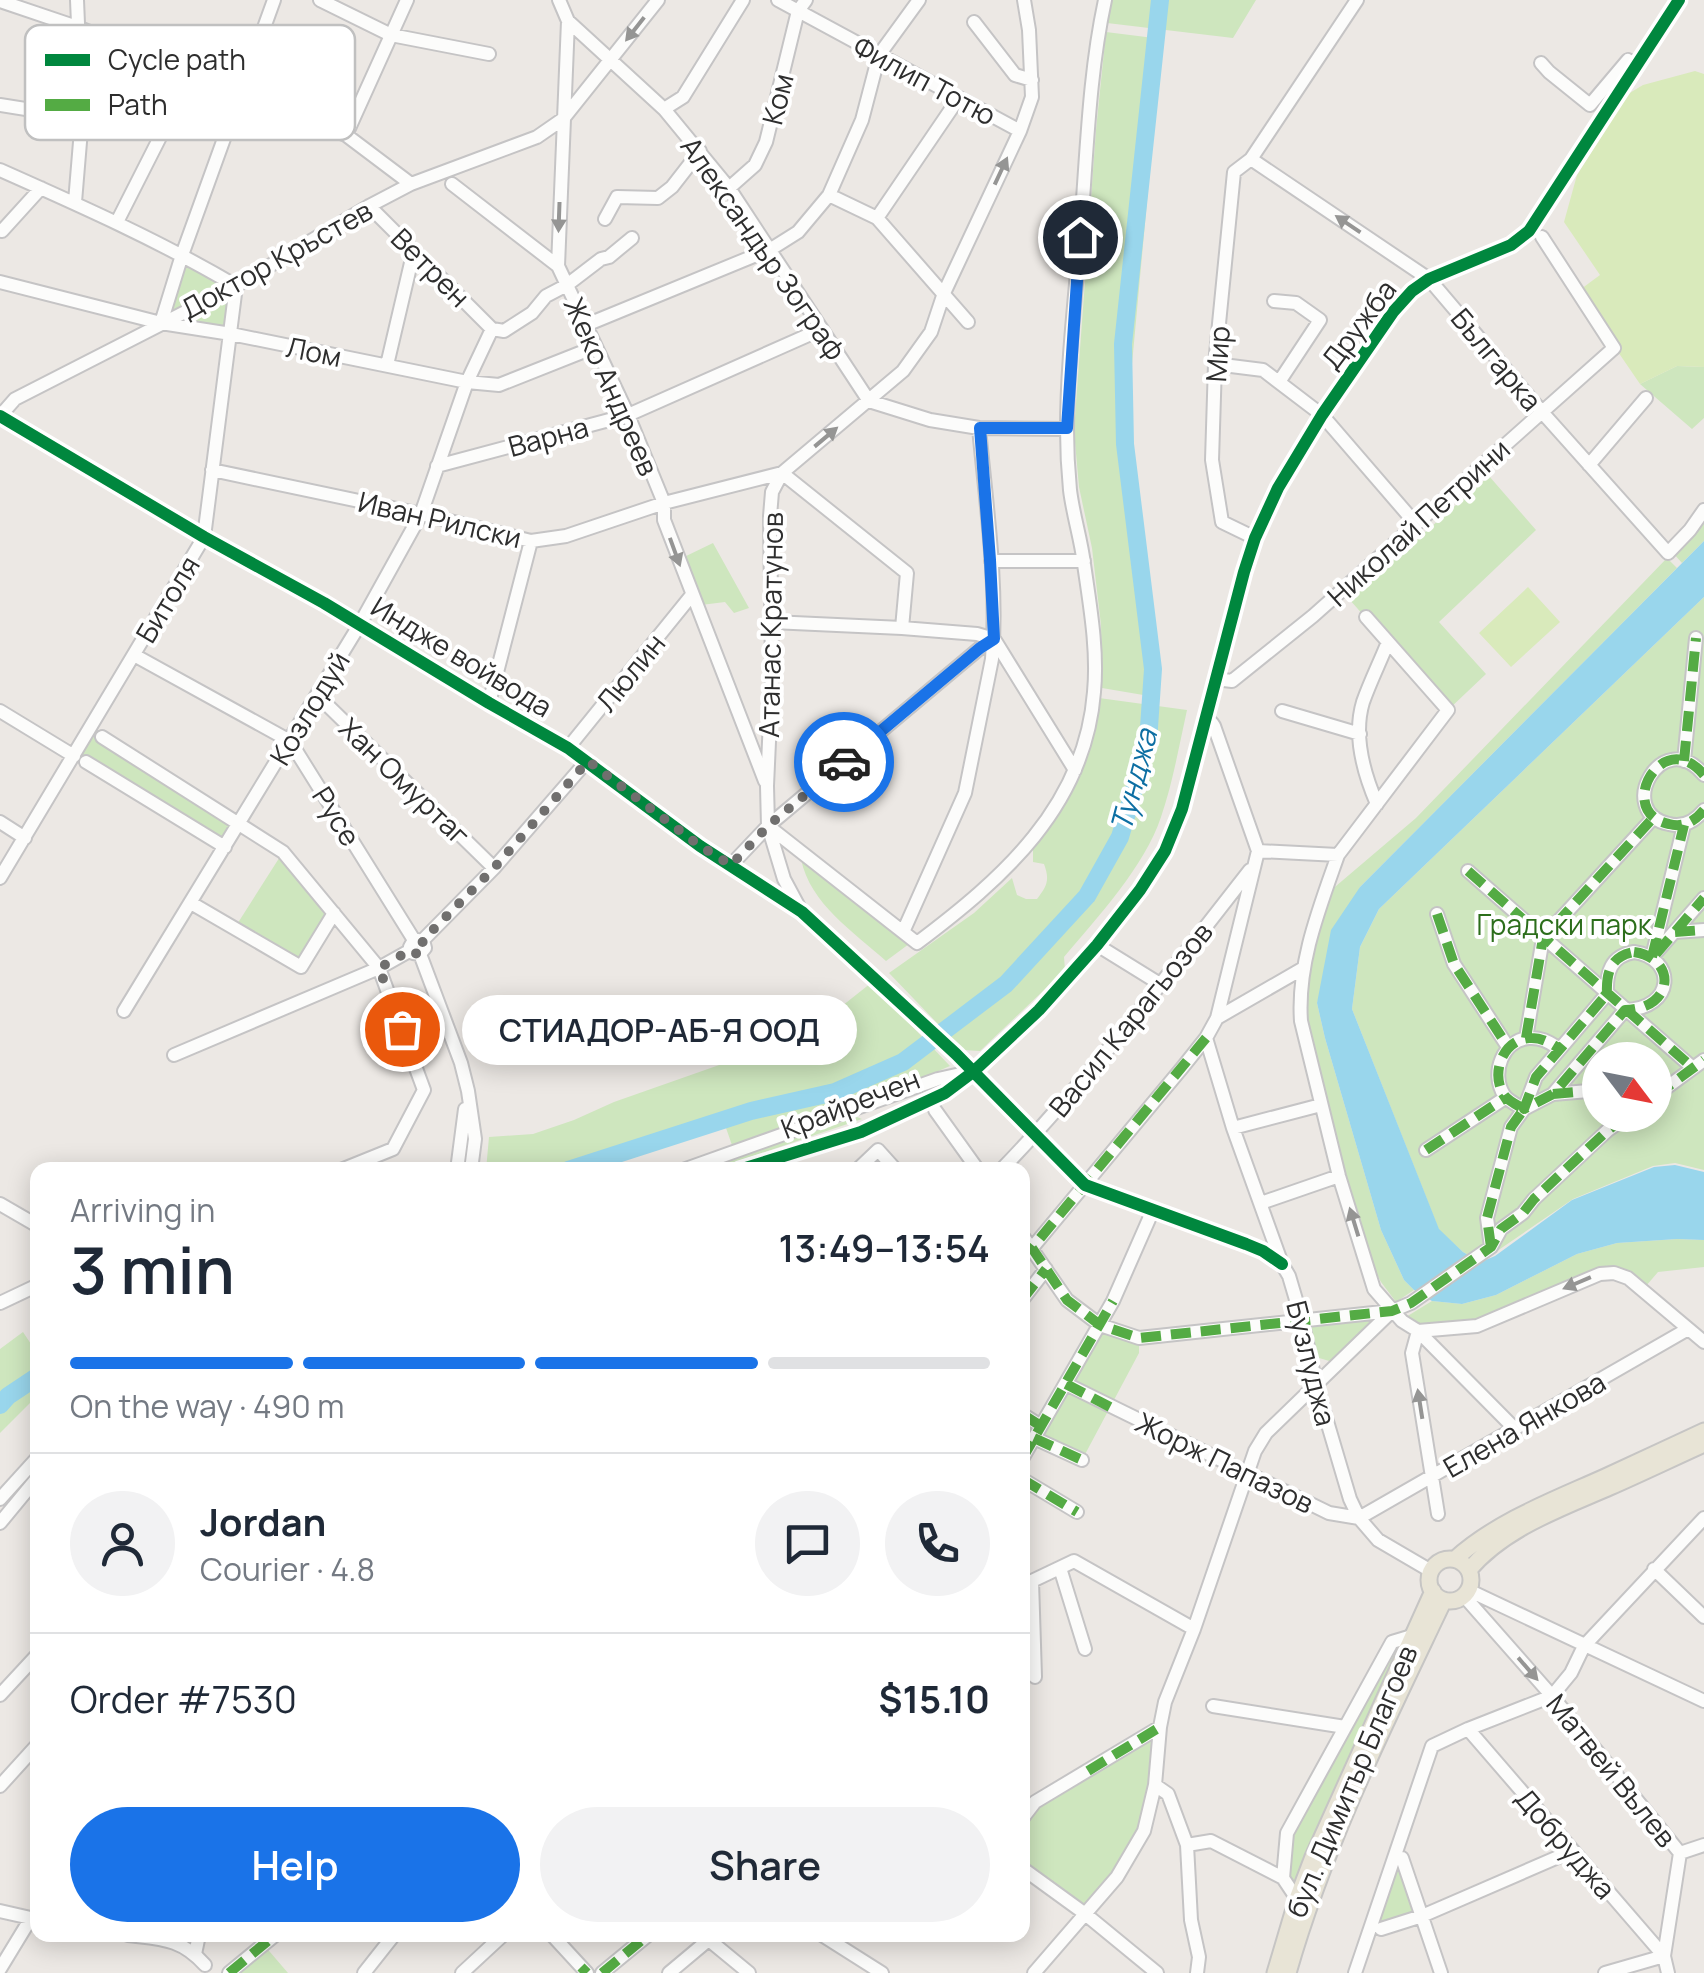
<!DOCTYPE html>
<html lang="en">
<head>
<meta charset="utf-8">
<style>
  body { margin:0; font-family:Manrope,sans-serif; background:#f2f2f3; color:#1f2937; height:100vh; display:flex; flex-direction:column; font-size:38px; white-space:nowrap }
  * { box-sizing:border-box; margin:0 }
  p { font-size:32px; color:#747a83 }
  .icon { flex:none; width:55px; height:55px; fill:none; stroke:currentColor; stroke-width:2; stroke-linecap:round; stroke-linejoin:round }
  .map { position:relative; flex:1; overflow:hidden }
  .sheet { position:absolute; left:30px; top:1162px; width:1000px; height:780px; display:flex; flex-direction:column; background:#fff; border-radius:20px; box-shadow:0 5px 25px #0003 }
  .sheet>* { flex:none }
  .needle { width:65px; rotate:122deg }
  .tools { position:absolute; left:1582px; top:1042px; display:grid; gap:20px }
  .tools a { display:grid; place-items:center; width:90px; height:90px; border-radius:50%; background:#fff; box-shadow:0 5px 25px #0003; font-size:50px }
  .pin { position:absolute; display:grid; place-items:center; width:85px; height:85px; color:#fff; margin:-42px; border:5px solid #fff; border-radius:50%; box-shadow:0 2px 10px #0007 }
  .courier { position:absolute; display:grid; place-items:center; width:100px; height:100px; margin:-50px; border:8px solid #1a73e8; border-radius:50%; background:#fff; color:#222; box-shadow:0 2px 12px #0007 }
  .bubble { position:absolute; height:70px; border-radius:35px; background:#fff; box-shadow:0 5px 25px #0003; font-size:32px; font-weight:600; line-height:70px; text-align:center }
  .head em { font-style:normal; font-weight:600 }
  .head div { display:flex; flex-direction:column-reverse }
  .head { display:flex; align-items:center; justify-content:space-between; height:170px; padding:0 40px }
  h1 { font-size:65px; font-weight:600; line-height:75px }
  .bar { display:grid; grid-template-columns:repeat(4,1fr); gap:15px 10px; align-content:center; height:120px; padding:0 40px }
  .bar i { height:12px; border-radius:8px; background:#e0e1e3 }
  .bar .active { background:#1a73e8 }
  .bar p { grid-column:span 4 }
  .line { display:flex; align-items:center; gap:25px; padding:0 40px; border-top:2px solid #e0e1e3 }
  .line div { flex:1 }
  .round { display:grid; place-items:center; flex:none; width:105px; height:105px; border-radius:52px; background:#f2f2f3 }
  .primary-button { display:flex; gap:20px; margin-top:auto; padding:20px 40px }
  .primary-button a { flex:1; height:115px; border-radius:60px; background:#1a73e8; color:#fff; font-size:40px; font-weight:600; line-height:115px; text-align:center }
  .primary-button a+a { background:#f2f2f3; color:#1f2937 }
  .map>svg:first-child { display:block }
</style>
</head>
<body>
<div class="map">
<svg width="1704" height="1973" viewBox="0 0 1704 1973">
  <rect width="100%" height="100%" fill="#ece8e4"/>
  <path fill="#cee6be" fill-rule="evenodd" d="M1112,0h144l-23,38 -126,-15z
    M1106,32l56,7 -31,336 2,75 25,216 -3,31 -53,-9 -1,-63 -9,-77 -13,-61 -5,-56 22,-301z
    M182,255l54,31 -5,48 -70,-11z
    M1677,366l27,1v51l-12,11 -52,-45z
    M1489,476l47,54 -97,92 47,52 -38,36 -99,-111z
    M1704,520v21l-22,22 -9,-10z
    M713,543l36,65 -15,5 -9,-11 -24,3 -19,-47z
    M1667,558l10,10 -317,319 -43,116 8,35 56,192 23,50 10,10 -18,12 -15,-20 -12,-23 -26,-83 -38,-155 -1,-44 25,-85 87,-74z
    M1704,597v573l-29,-7 -22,3 -80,33 -92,63 -18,-10 -24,-22 -87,-221 8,-62 19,-38zM1600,1060h55v55h-55z
    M1099,698l88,12c-8,36 -14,72 -26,107 -16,49 -64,101 -97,140l1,13 -85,81 -17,-1 -74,-77 85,-60 38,-35 5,17 9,4h11c10,-13 13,-19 7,-35l-11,-2v-13l31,-44 17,-33z
    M89,730l151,93 -15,24 -151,-91z
    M283,852l51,61 -33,54 -67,-38z
    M801,859l108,85 -23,17c-32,-29 -76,-57 -85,-102z
    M871,983l79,83 -109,47 -107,38 -9,-26 -138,45h-101l3,-33 44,-3 41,-14 40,-18 159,-56 54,-23 15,-17z
    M857,1117l5,2 -150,51h-11z
    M1677,1239l27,1v27l-46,5 -12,14 -31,-19 -140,54 -55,4 -14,-8 26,-16 30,3 34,-9 81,-41 40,-11z
    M1392,1311l-56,52 -27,-8 -7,-35z
    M1100,1325l39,13v15l-57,107 -47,-21 -12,19v-44l18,12z
    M23,1332l14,21v43l-37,37v-84z
    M1412,1636l-115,263 -14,-20 4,-46 105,-191z
    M1160,1727l-16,104 -60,82 -61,-45v-49l12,-17z
    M1400,1844l22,72 -55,18z
    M264,1945l24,28h-59z"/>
  <path fill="#d9eabb" d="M1695,71l9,3v293l-27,-1 -37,18 -63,-92 23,-17 -36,-53 13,-47 51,-81 15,-9z
    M1528,587l32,35 -49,45 -32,-34z"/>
  <path fill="#99d6ec" d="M1704,541v56l-325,312 -19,38 -8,62 87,220 24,23 18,10 14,-6 77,-56 82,-33 21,-2 29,7v68l-27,-1 -60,4 -40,11 -81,41 -34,9 -30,-3 -18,-11 -10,-10 -23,-50 -56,-192 -8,-35 14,-73 29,-43z"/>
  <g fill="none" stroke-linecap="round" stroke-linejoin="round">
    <path stroke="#99d6ec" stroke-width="18" d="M568,1170l183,-59 84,-19 68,-30 103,-78 81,-88 33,-59 28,-95 5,-73 -28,-225 -2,-100 37,-344
      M0,1405l8,-9 30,-20"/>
    <defs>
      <path id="minor" d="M320,0l71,35 98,19
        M559,0l9,21 96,88 65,79 140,213 61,19 49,8 88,1
        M778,0l242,131
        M0,1l77,26 269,108 65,49
        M568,21l-10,245 70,149 36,88v17l101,261
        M974,22l41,53 17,5
        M1541,63l8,9 41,33 38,-45 9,5
        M0,105l82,13
        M664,109l19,-12 60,-97
        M346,135l61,-135
        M1251,159l178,120 113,133 126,141 22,-23 14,-20
        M0,170c81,36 160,71 236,116
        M452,184l106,82
        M729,188l26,-23 11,-23 32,-131 8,-11
        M829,195l48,23 91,104
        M75,202l7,-84 -5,-118
        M369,206l123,123
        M877,218l81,-119
        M605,219l12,-22 41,1 14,-11 28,-36
        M117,222l75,-148
        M2,231l39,-43
        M0,282l161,41 70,11 236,48 32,3 96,-38
        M1274,301l22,2 24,17 -41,62
        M161,323l21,-68 92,-255
        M586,325l185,-76 27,-17 31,-37 33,-75 17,-65 40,-55
        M1215,364l48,6 59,45 94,109
        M387,365l27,-115
        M0,416l204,121 120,66 165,100 79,45 132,98 102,66 154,142 129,131 161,59 17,7 19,13
        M0,416l15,-17 221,-113 133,-80 42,-22 126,-47 26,-18 95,-119
        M1589,465l57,-67
        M437,466l191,-51 194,-86
        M212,470l209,44 110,27 35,-5 98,-33 118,-30 125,100 -5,55
        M1255,538l-33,-16 -10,-62 3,-96 19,-192 17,-13 106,-159
        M991,561h93
        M772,622l130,6 75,6 17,5
        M994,639l81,131
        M134,655l156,86 124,199
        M1215,679l17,2 81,-65 301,-268 -72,-111
        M317,695l177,173
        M489,703l42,-162
        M0,711l74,45
        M1282,711l78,23
        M1205,721l7,2 2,3 44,125
        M102,737l181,115 96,116 45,122 -31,59 -52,21
        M568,748l123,-152
        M1684,761l12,-123
        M86,762l139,85
        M1704,775c-42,-51 -90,38 -35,49 15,4 26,-3 35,-14
        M1377,804c-13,-30 -24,-69 -14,-102 7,-20 17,-40 25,-60
        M0,822l25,16
        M768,826l149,117c85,-64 168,-136 177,-251 4,-42 -4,-86 -10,-128 -3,-25 -11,-49 -14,-74 -2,-20 -3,-41 -3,-61 0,-66 9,-137 14,-203 6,-75 8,-152 24,-226
        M1338,855c-19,54 -41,109 -37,166l38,155 35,113 28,32 16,10 59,-5 123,-52 14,-1 14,5 76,64
        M731,865l37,-39 212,-178 14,-9
        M1468,871l225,197
        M0,878l204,-341 32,-251
        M191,903l110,64 33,-54
        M799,907l-15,-28 -16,-53 -1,-40 5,-111 -2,-159 2,-24 10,-19 121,-102 28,-39 13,-39 76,-162 12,-34 -3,-67 -5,-30
        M1437,914l17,50 54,83
        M903,932l62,-139 27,-134c6,-76 -6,-155 -13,-231
        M1675,932l29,-2
        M422,941l72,-73 93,-107
        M1097,945l63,39
        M1634,952c43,6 41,57 -9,58l-72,84 -29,15 12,-32 71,-83c-1,-22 4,-38 27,-42z
        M420,954l-7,-1 -3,-6 4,-7h4l6,4 1,4 -5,6 41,109 7,28 7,48 -4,31
        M1654,955l50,-57
        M1652,957l32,-132
        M124,1011l236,-387 61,-110 46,-132 25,-53 12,2 28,-18 14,-17 21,-11 34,-26 8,-2 23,-19
        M1217,1018l85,-49
        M1206,1038l27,90 49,136 7,12 13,44 14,64 34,115 9,19 19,22 53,31
        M1526,1038l17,-100 111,-121
        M174,1055l205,-87 32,-18
        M1553,1094l47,-4
        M1655,1096l49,-36
        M935,1110l43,60
        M1233,1128l88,-23
        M1426,1150l79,-52
        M457,1170l8,-61
        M683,1170l255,-91 27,-6
        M739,1170l122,-38 84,-39 28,-21 66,-62 58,-65 43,-55 25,-39 17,-42 62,-237 11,-34 23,-50 44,-73 71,-103 19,-21 17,-12 82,-34 18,-14 150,-231
        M857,1170l21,-20 18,20
        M1001,1170c90,-93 169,-198 249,-300
        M1261,1203l78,-27
        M0,1204l38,22
        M1022,1235l45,65 33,25 39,13 253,-27 19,-8 80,-56 10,-18 22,-16 11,-14 74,-69 21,-15
        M1491,1247l-4,-29 24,-91 13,-18c-7,-4 -16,-8 -20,-14 -14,-22 -1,-55 25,-57 13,-1 21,5 31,11
        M1032,1248l150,-180 24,-30 11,-20 41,-167 80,4 110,-145 -82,-93
        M1022,1300l24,-31
        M0,1303l38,-18
        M1418,1331l-6,22 26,161
        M1418,1331l97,98
        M1066,1384l263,129 30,5
        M1022,1414l19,12
        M1034,1438l48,22
        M1022,1459l91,-158 40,-91
        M1022,1479l55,33
        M0,1499l38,-42
        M1359,1518l329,-189
        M0,1523l38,-46
        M1060,1568l25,81
        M1654,1569l50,48
        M1468,1590l236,111
        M1464,1596l88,100 128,157 -16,103 4,17
        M1035,1677l-3,-96 42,-20 120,68
        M0,1695l38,-41
        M1213,1706l132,21
        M1468,1729l196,227 -59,17
        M1155,1785l13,9 19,51 4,75 8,37 -2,16
        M0,1786l38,-42
        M1022,1819l13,-17 125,-75
        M1187,1845l24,-4 72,37
        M1680,1853l24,-8
        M1402,1858l39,115
        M1022,1868l62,45 73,60
        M1297,1899l-14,-21 4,-45 105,-191 20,-6
        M0,1911l35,8
        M1381,1929l41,-13 150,-65
        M128,1935c33,4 53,3 77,30
        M552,1935l35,38
        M703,1935l46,38
        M822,1935l60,38
        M195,1954l4,-19
        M0,1969l31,-51
        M229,1973l46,-38
        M364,1973l30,-38
        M462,1973l41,-38
        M602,1973l46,-38
        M669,1973l43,-36
        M1034,1973l83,-96 27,-46 11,-46 5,-58 5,-25 29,-73 61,-178 11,-18 126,-122
        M1355,1973l77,-227 36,-17 84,-33 19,-23 13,-27 120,-128"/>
      <path id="major" d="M1455,1559c42,-38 99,-59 150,-82 33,-15 66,-31 99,-46
        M1429 1580a21 21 0 1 1 42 0a21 21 0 1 1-42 0Z
        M1469,1570c35,-42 93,-62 141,-83 32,-14 63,-29 94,-43
        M1275,1973l22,-74 16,-42 120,-266
        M1288,1973c37,-130 98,-251 156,-373"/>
    </defs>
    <use href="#minor" stroke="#c5c4c5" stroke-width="16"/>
    <use href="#major" stroke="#c6c5c4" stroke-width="19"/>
    <use href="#minor" stroke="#fcfcfb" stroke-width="12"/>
    <use href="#major" stroke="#e8e4d6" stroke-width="15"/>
    <path stroke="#54ab44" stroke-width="10" stroke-dasharray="20 10" stroke-linecap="butt" d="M1684,761l12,-123
      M1704,775c-42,-51 -90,38 -35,49 15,4 26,-3 35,-14
      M1468,871l225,197
      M1437,914l17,50 54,83
      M1675,932l29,-2
      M1634,952c43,6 41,57 -9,58l-72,84 -29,15 12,-32 71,-83c-1,-22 4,-38 27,-42z
      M1656,954l48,-56
      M1652,957l32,-132
      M1206,1038l-174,210 35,52 33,25 39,13 253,-27 19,-8 80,-56 10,-18 22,-16 11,-14 74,-69 21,-15
      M1526,1038l17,-100 111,-121
      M1553,1094l47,-4
      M1655,1096l49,-36
      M1426,1150l79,-52
      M1491,1247l-4,-29 24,-91 13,-18c-7,-4 -16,-8 -20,-14 -14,-22 -1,-55 25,-57 13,-1 21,5 31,11
      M1022,1300l24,-31
      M1066,1384l44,23
      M1022,1414l19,12
      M1034,1438l48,22
      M1022,1459l91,-158
      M1022,1479l55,33
      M1088,1771l72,-44
      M581,1967l6,6
      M229,1973l46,-38
      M602,1973l46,-38"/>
    <defs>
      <path id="cycleway" d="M0,416l204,121 120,66 165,100 79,45 132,98 102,66 154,142 129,131 161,59 17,7 19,13
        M739,1170l122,-38 84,-39 28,-21 66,-62 58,-65 43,-55 25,-39 17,-42 62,-237 11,-34 23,-50 44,-73 71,-103 19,-21 17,-12 82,-34 18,-14 150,-231"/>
    </defs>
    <use href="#cycleway" stroke="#fff" stroke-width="19"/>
    <use href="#cycleway" stroke="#00873e" stroke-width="12"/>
  </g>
  <defs><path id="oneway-solid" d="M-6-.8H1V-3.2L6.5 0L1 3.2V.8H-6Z" transform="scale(2.5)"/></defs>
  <g fill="#959594">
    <use href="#oneway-solid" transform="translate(635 29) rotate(128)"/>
    <use href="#oneway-solid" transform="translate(1001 171) rotate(-65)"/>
    <use href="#oneway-solid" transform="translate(559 217) rotate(92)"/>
    <use href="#oneway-solid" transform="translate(1348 224) rotate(-146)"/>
    <use href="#oneway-solid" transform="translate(826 437) rotate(-40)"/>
    <use href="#oneway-solid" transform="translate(675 552) rotate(70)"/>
    <use href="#oneway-solid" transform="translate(1354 1222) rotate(-107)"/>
    <use href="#oneway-solid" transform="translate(1577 1283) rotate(157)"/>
    <use href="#oneway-solid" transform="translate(1420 1404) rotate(-99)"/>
    <use href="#oneway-solid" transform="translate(1528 1669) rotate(49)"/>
  </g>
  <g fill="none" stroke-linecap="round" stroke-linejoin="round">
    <path stroke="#706f6e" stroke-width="10" stroke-dasharray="0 18" d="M402,1029l-23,-61 32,-18 6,4 6,-2 1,-8 -2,-3 72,-73 94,-107 112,85 31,19 37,-39 76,-64"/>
    <path stroke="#1a73e8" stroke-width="12" d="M844,762l136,-114 14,-9 -4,-79 -10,-132h87l13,-191"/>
  </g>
  <g text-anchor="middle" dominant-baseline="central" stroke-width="8" stroke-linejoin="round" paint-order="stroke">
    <g font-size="28" fill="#2e2e2e" stroke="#fff">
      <text transform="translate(925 80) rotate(28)">Филип Тотю</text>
      <text transform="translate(777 99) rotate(-76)">Ком</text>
      <text transform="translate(764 248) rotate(55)">Александър Зограф</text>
      <text transform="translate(276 259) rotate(-29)">Доктор Кръстев</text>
      <text transform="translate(431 267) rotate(45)">Ветрен</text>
      <text transform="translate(1358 324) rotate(-53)">Дружба</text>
      <text transform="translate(314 351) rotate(11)">Лом</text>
      <text transform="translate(1217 354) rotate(-86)">Мир</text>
      <text transform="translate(1497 359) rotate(50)">Българка</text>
      <text transform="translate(612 386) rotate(66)">Жеко Андреев</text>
      <text transform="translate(548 436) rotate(-15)">Варна</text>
      <text transform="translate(440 519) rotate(13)">Иван Рилски</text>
      <text transform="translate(1418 522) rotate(-42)">Николай Петрини</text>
      <text transform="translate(167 599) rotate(-59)">Битоля</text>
      <text transform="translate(770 625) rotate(-89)">Атанас Кратунов</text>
      <text transform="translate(462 656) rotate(31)">Индже войвода</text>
      <text transform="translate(630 672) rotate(-51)">Люлин</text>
      <text transform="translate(309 708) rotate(-59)">Козлодуй</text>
      <text transform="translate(405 781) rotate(44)">Хан Омуртаг</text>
      <text transform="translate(337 816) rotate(58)">Русе</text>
      <text transform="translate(1130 1019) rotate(-51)">Васил Карагьозов</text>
      <text transform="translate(850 1103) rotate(-21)">Крайречен</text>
      <text transform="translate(1312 1363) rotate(76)">Бузлуджа</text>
      <text transform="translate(1524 1424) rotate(-30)">Елена Янкова</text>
      <text transform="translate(1225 1462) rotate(26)">Жорж Папазов</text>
      <text transform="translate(1612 1770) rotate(51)">Матвей Вълев</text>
      <text transform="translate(1351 1781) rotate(-67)">бул. Димитър Благоев</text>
      <text transform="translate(1566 1843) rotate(49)">Добруджа</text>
    </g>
    <g font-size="28" fill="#2c6e1b" stroke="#fff">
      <text x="1564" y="924">Градски парк</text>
    </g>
    <g font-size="30" font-style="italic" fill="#0d6fa3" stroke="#fff">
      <text transform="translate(1133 780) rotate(-75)">Тунджа</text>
    </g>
  </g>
  <rect x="25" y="25" width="330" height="115" rx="15" fill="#fff" stroke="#c0c0c0" stroke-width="2.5"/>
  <rect x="45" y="54" width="45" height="12" fill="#00873e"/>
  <rect x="45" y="99" width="45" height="12" fill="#54ab44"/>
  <g font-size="28" fill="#2e2e2e">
    <text x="108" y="70">Cycle path</text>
    <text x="108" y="115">Path</text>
  </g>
</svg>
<div class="tools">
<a><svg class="needle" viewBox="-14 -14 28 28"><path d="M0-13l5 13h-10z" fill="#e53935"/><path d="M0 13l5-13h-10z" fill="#747a83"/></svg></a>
</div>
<div class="pin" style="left:402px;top:1029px;background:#ea580c"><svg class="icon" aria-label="bag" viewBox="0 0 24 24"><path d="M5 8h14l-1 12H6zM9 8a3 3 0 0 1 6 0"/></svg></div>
<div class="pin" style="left:1080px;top:237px;background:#1f2937"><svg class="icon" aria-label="home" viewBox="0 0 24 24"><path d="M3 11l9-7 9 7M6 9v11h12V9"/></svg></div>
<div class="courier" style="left:844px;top:762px"><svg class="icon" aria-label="car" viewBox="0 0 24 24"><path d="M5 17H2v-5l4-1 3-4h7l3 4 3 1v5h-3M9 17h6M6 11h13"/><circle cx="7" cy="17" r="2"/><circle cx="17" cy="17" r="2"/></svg></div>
<div class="bubble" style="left:462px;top:995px;width:395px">СТИАДОР-АБ-Я ООД</div>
<section class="sheet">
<div class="head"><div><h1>3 min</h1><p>Arriving in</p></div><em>13:49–13:54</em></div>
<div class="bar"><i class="active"></i><i class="active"></i><i class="active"></i><i></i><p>On the way · 490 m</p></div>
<div class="line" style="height:180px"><a class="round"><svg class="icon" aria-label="person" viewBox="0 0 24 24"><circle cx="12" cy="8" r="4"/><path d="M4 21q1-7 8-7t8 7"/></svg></a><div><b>Jordan</b><p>Courier · 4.8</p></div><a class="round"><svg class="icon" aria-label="chat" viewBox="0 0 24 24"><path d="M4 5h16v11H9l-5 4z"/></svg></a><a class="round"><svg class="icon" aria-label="phone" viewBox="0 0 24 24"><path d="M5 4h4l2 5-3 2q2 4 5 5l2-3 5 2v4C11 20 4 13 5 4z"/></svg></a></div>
<div class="line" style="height:130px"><div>Order #7530</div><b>$15.10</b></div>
<div class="primary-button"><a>Help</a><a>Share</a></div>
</section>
</div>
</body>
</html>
